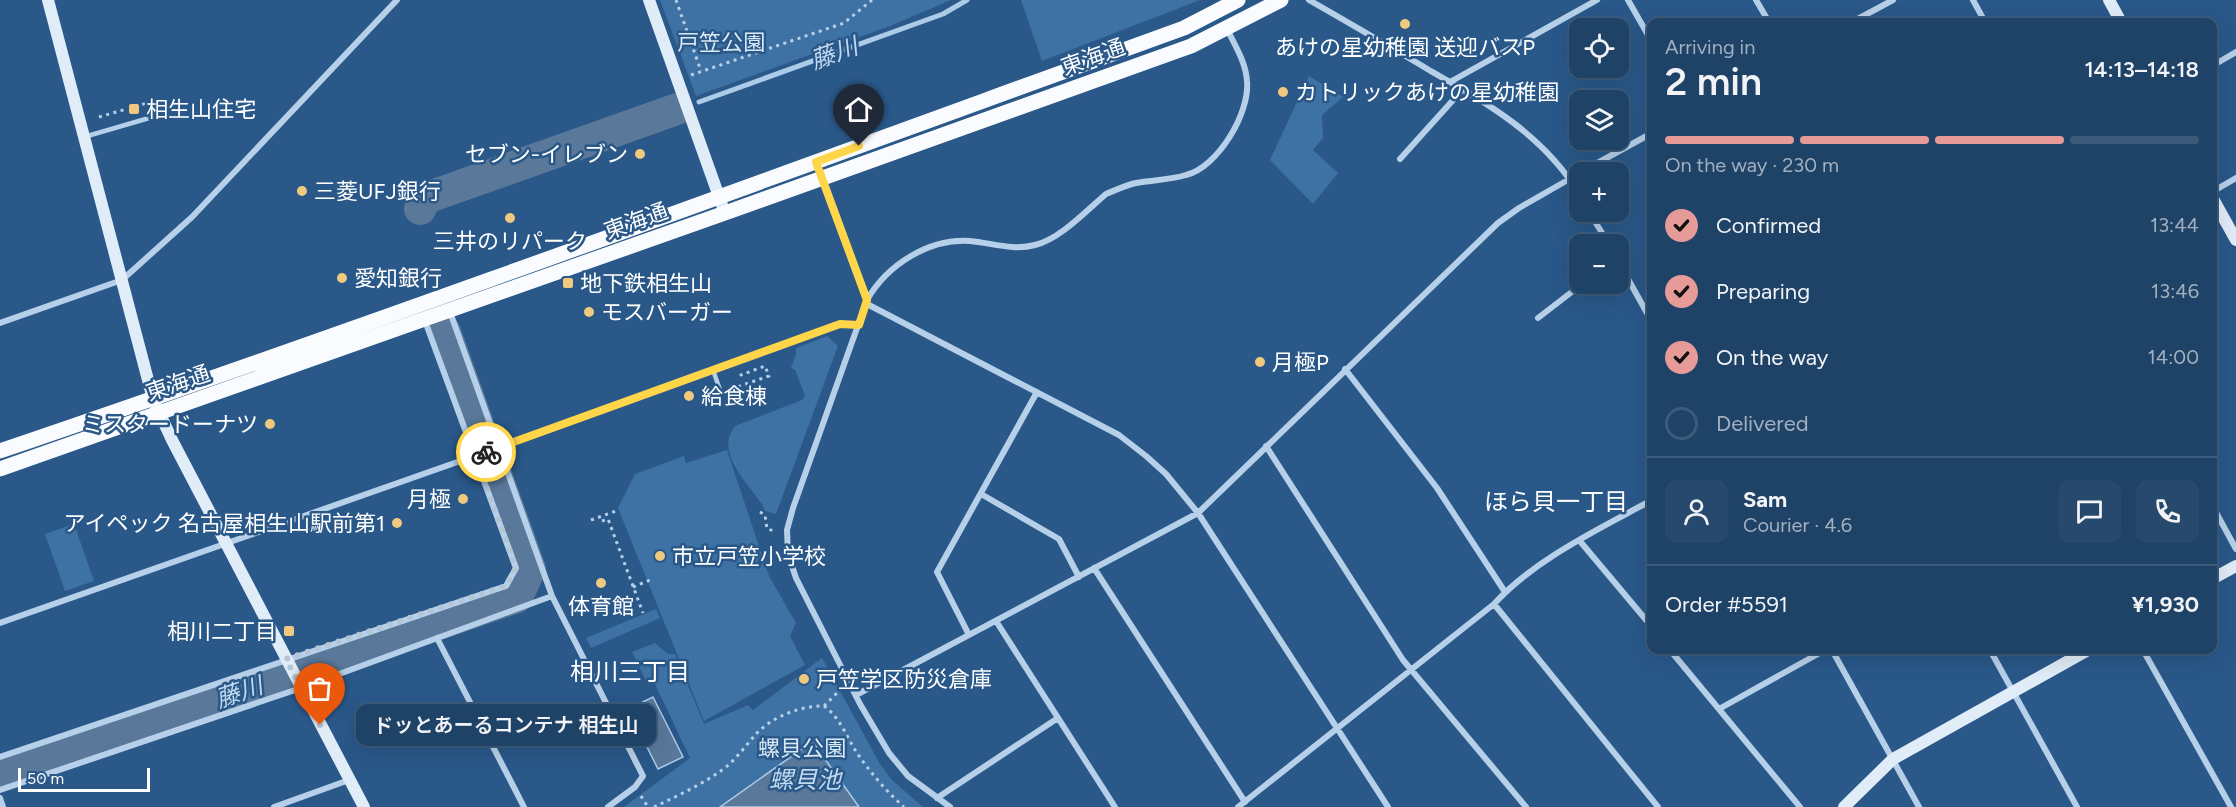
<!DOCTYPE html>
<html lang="en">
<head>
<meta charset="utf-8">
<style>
  body { margin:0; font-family:Figtree,"Noto Sans JP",sans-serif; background:#27496d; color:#f1f3f6; height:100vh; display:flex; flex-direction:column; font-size:22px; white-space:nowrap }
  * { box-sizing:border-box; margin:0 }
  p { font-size:20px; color:#a1b0c0 }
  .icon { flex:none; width:33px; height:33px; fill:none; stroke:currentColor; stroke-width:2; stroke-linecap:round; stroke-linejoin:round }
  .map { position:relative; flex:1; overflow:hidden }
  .sheet { position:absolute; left:1647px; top:18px; width:570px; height:636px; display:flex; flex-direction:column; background:#1f4267; border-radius:12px; box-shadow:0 6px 24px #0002,0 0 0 2px #3c5b7b }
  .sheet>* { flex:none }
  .controls { position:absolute; left:1569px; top:18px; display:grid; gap:12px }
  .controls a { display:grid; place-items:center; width:60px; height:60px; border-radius:12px; background:#1f4267; box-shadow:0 6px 24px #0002,0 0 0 2px #3c5b7b; font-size:30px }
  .scale { position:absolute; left:18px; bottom:15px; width:132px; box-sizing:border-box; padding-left:6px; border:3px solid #fff; border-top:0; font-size:16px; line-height:21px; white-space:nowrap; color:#fff; -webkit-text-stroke:4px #295889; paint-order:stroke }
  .pin { position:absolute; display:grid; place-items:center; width:51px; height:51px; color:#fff; margin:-62px -26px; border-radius:50% 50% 50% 0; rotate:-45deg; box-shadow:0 0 6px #0007 }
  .pin .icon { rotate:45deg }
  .courier { position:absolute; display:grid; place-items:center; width:60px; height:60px; margin:-30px; border:4px solid #ffd54a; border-radius:50%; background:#fff; color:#222; box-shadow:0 2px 8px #0007 }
  .bubble { position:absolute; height:42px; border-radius:12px; background:#1f4267; box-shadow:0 6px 24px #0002,0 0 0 2px #3c5b7b; font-size:20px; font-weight:600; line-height:42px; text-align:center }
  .headline em { font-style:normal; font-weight:600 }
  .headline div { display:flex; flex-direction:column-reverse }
  .headline { display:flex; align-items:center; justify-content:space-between; height:102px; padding:0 18px }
  h1 { font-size:39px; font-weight:600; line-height:45px }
  .bar { display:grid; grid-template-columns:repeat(4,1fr); gap:9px 6px; align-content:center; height:72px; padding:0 18px }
  .bar i { height:8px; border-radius:4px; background:#3c5b7b }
  .bar .active { background:#e69b98 }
  .bar p { grid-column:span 4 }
  .line { display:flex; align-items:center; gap:15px; padding:0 18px; border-top:2px solid #3c5b7b }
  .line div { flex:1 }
  .round { display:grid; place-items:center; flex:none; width:63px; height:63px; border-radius:12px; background:#27496d }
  ol { padding:0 18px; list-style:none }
  li { display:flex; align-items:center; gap:18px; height:66px }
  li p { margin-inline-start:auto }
  li .icon { padding:6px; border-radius:50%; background:#e69b98; color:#111; stroke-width:4 }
  li:last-child { color:#a1b0c0 }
  li i { width:33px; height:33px; border:3px solid #3c5b7b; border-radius:50% }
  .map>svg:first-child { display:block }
</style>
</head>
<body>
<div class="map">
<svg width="2236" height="807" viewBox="0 0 2236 807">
  <rect width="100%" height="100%" fill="#295889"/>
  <path fill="#3e72a5" d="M660,0h291l-61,26 -194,70z
    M1021,0h179l-158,61z
    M1309,76l34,21 -21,18 1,23 -10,12 25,23 -25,31 -43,-44z
    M827,336l11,10 -62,168 -11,-3 -3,-7c-14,-20 -48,-52 -27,-78l67,-26 3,-5 -10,-25 -4,-2 5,-14v-6z
    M727,450l42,126 27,47 -6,13 15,29 -101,56 -86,-213 17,-34 49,-18 2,7z
    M74,524l20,57 -29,10 -20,-57z
    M656,609l4,9 -69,30 -5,-10z
    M655,643l13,11h7l29,70 44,-19 5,5 69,-52 58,106 12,16 31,27h-299l66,-49 -36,-76 -6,3 -16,-33z"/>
  <path fill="#59789a" stroke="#abcbe9" stroke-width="1.5" d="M653,697l30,60 -25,12 -30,-60z
    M809,744l6,1 44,62h-139z"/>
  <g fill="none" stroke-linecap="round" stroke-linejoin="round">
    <path stroke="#abcbe9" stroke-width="5" d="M699,102l244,-88 24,-14"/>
    <path stroke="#59789a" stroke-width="32" d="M420,209l6,-11 251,-89
      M0,775l517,-178 13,-28 -85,-237"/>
    <path stroke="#b7d0e9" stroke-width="3" stroke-dasharray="3 4.5" stroke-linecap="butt" d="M676,0l25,71
      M691,75l153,-52 28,-23
      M99,117l55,-16
      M731,389l38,-13 -4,-10 -24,9 -1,-4
      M760,512l5,3 2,14 8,2
      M591,520l28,-10
      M602,521l6,-2 35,94
      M633,587l17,-7
      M824,706l16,-16
      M641,796l7,11
      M654,807c23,-11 47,-22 68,-37 14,-10 24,-25 35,-37 17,-17 43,-27 67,-27 16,11 23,32 33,47 13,19 29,38 47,54"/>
    <path stroke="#b7d0e9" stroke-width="4.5" d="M84,137l72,-21
      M713,370l8,23"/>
    <path stroke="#b7d0e9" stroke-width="6" d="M1309,0c40,23 80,46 120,70 58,33 115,65 151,125
      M1628,0l24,42
      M1756,0l13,22
      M1973,0l12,22
      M1852,22l41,-22
      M2212,66l24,-14
      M1450,82l147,-82
      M1400,159l63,-70
      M816,163l51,137
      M1581,172l71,-39
      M2212,192l24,-14
      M1589,212l20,32
      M1618,261l34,61
      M867,304l252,131 27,21 20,18 32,39 190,294
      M450,312l102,284
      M1538,318l44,-34
      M0,323l122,-43 70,-63 205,-217
      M1345,369l92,119 68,104
      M1266,446l137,214 123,147
      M981,494l78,45 20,38
      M2212,505l24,44
      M1579,540l73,87
      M1094,568l151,234
      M1494,604l164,203
      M996,621l119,186
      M0,623l483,-170 357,-129 19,1
      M969,635l-32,-63 100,-180
      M437,638l87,169
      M1670,650l130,157
      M1832,650l87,157
      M1990,650l87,157
      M2143,650l88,157
      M856,695l342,-182 300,-290 21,-15 61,-35
      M1719,709l106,-59
      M0,757l506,-171 10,-18 -91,-247
      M0,790l301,-102 251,-92 91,180 -8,11 -27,20
      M0,798l3,9
      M937,798l121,-80
      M274,807l75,-27
      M950,807l-42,-31 -19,-23 -29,-49 -64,-126 -8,-24 -1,-24 6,-22 74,-208c20,-35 62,-62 103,-59 22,2 43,10 65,4 25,-6 51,-34 71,-51 10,-4 20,-9 30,-11 16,-3 34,-3 50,-8 32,-8 64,-62 61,-94 -1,-18 -12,-36 -20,-52
      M1238,807l256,-203c41,-45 105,-75 158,-104"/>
    <path stroke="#e0ecf8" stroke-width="12" d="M48,0l105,399 19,41 192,367
      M649,0l73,205
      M2109,0l12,22
      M2212,197l24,43
      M2212,579l24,-13
      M1844,807l49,-48 195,-109"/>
    <path stroke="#f9fbfe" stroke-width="15" d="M0,451c397,-135 790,-280 1184,-423l54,-28
      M0,469l725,-256 466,-167 90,-46"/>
  </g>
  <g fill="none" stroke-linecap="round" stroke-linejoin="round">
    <path stroke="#b4c5d6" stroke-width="6" stroke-dasharray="0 10.8" d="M320,725l-34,-66 220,-73 10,-18 -41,-112 11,-4"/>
    <path stroke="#ffd54a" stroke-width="8" d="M486,452l354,-128 19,1 8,-25 -51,-138 43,-16"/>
  </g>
  <g fill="#f0c97e" stroke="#295889" stroke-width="2">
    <circle cx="1405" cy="24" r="6"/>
    <circle cx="1283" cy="92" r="6"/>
    <rect x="128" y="103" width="12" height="12" rx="3"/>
    <circle cx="640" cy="154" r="6"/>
    <circle cx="302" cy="191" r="6"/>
    <circle cx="510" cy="218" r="6"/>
    <circle cx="342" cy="278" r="6"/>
    <rect x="562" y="277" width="12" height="12" rx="3"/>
    <circle cx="589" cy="312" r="6"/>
    <circle cx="1260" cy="362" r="6"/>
    <circle cx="689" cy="396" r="6"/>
    <circle cx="270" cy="424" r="6"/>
    <circle cx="463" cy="499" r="6"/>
    <circle cx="397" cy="523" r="6"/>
    <circle cx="660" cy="556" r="6"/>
    <circle cx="601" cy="583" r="6"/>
    <rect x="283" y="625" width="12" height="12" rx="3"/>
    <circle cx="804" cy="679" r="6"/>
  </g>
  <g text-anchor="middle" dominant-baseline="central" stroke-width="5" stroke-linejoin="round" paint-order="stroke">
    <g font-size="22" fill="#dae9f7" stroke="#295889">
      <text x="721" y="42">戸笠公園</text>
      <text x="802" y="748">螺貝公園</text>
    </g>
    <g font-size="22" fill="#fff" stroke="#295889" text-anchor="start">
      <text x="1405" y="47" text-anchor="middle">あけの星幼稚園 送迎バスP</text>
      <text x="1295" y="92">カトリックあけの星幼稚園</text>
      <text x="146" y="109">相生山住宅</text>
      <text x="628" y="154" text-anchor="end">セブン-イレブン</text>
      <text x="314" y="191">三菱UFJ銀行</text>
      <text x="510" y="241" text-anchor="middle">三井のリパーク</text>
      <text x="354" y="278">愛知銀行</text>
      <text x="580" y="283">地下鉄相生山</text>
      <text x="601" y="312">モスバーガー</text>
      <text x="1272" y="362">月極P</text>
      <text x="701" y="396">給食棟</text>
      <text x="258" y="424" text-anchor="end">ミスタードーナツ</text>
      <text x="451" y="499" text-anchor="end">月極</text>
      <text x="385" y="523" text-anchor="end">アイペック 名古屋相生山駅前第1</text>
      <text x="672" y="556">市立戸笠小学校</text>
      <text x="601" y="606" text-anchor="middle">体育館</text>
      <text x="277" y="631" text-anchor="end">相川二丁目</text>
      <text x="816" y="679">戸笠学区防災倉庫</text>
    </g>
    <g font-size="22" fill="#fff" stroke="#295889">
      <text transform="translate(1093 57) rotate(-20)">東海通</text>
      <text transform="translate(636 221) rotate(-20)">東海通</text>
      <text transform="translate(178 383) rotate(-19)">東海通</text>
    </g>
    <g font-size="24" font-style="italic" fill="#c2d9f0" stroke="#295889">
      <text transform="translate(834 53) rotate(-20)">藤川</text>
      <text transform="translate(239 692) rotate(-19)">藤川</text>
      <text x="805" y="779">螺貝池</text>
    </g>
    <g font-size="24" fill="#fff" stroke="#295889">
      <text x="1556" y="501">ほら貝一丁目</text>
      <text x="630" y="671">相川三丁目</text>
    </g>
  </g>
</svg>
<div class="controls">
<a><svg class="icon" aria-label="locate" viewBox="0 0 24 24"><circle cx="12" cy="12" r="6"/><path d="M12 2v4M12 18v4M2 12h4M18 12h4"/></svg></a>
<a><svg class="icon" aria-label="layers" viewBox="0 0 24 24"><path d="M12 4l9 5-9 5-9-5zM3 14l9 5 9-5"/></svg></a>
<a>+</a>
<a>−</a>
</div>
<div class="scale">50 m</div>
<div class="pin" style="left:320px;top:725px;background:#ea580c"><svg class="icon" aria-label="bag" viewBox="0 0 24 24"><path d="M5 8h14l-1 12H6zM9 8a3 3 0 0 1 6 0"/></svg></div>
<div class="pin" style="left:859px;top:146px;background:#1f2937"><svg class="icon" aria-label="home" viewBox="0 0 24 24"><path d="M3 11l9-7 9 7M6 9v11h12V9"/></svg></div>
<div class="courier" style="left:486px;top:452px"><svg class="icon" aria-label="bike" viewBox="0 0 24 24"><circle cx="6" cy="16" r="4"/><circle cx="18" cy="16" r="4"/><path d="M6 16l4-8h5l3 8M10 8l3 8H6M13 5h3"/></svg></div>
<div class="bubble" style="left:356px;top:704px;width:300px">ドッとあーるコンテナ 相生山</div>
<section class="sheet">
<div class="headline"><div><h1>2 min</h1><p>Arriving in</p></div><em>14:13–14:18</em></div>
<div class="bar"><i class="active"></i><i class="active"></i><i class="active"></i><i></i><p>On the way · 230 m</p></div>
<ol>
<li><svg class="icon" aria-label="check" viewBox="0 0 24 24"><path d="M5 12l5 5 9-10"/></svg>Confirmed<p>13:44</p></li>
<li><svg class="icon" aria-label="check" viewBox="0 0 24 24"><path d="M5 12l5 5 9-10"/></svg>Preparing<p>13:46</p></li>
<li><svg class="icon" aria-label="check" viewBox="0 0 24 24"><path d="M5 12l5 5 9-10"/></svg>On the way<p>14:00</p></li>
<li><i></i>Delivered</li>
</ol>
<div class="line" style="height:108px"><a class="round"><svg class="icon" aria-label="person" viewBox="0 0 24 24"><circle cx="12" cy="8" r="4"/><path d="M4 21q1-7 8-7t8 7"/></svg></a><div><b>Sam</b><p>Courier · 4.6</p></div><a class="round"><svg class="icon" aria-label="chat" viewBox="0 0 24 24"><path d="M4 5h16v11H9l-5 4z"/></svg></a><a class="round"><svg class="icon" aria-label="phone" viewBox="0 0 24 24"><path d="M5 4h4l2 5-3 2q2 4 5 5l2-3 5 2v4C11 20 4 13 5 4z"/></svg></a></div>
<div class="line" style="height:78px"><div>Order #5591</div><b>¥1,930</b></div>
</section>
</div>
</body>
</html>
